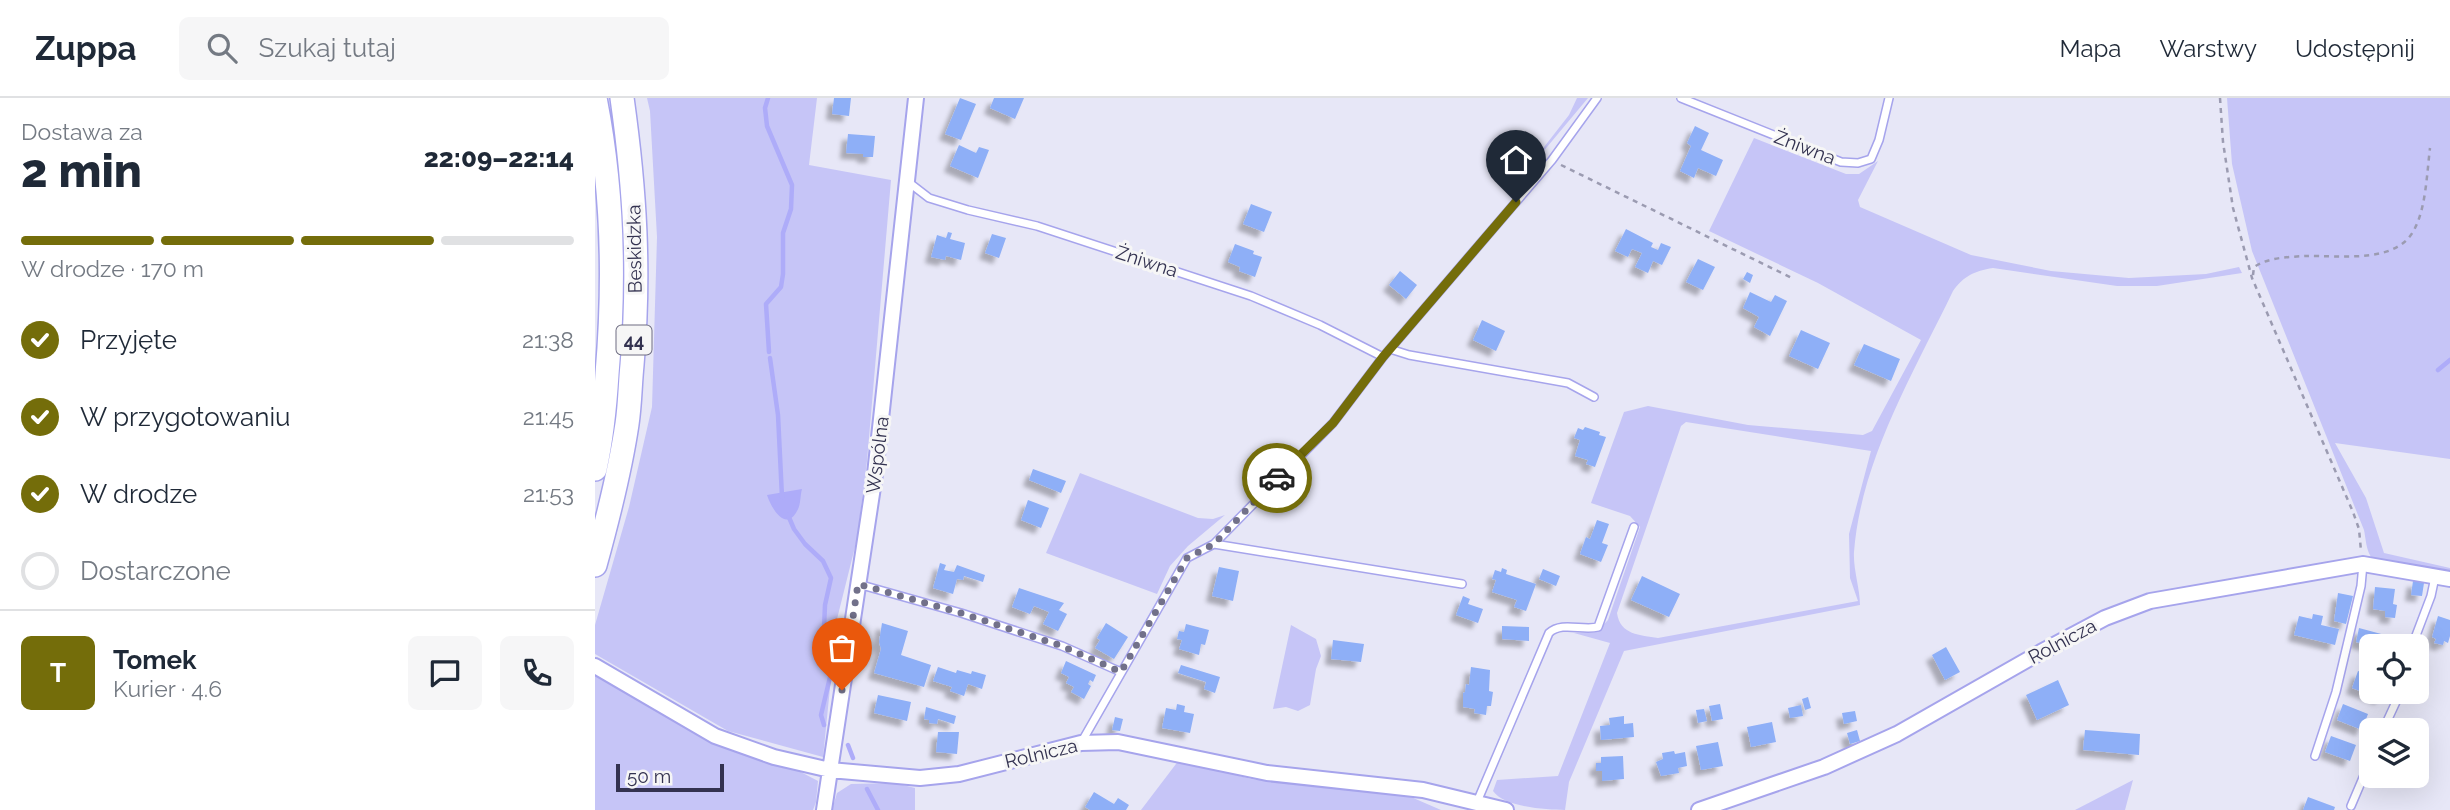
<!DOCTYPE html>
<html lang="pl">
<head>
<meta charset="utf-8">
<style>
  body { margin:0; font-family:Raleway,sans-serif; background:#f6f6f7; color:#1f2937; height:100vh; display:flex; flex-direction:column; font-size:26px; white-space:nowrap }
  * { box-sizing:border-box; margin:0 }
  p { font-size:23px; color:#747a83 }
  .icon { flex:none; width:38px; height:38px; fill:none; stroke:currentColor; stroke-width:2; stroke-linecap:round; stroke-linejoin:round }
  .map { position:relative; flex:1; overflow:hidden }
  .details { display:flex; flex-direction:column; background:#fff; width:595px }
  .details>* { flex:none }
  .fabs { position:absolute; left:1764px; top:536px; display:grid; gap:14px }
  .fabs a { display:grid; place-items:center; width:70px; height:70px; border-radius:10px; background:#fff; box-shadow:0 7px 28px #0002; font-size:35px }
  .scale { position:absolute; left:21px; bottom:18px; width:108px; box-sizing:border-box; padding-left:7px; border:4px solid #333250; border-top:0; font-size:19px; line-height:24px; white-space:nowrap; color:#333250; -webkit-text-stroke:5px #f6f6f6; paint-order:stroke }
  .pin { position:absolute; display:grid; place-items:center; width:60px; height:60px; color:#fff; margin:-72px -30px; border-radius:50% 50% 50% 0; rotate:-45deg; box-shadow:0 0 7px #0007 }
  .pin .icon { rotate:45deg }
  .courier { position:absolute; display:grid; place-items:center; width:70px; height:70px; margin:-35px; border:5px solid #746d0a; border-radius:50%; background:#fff; color:#222; box-shadow:0 2px 9px #0007 }
  .headline em { font-style:normal; font-weight:800 }
  .headline div { display:flex; flex-direction:column-reverse }
  .headline { display:flex; align-items:center; justify-content:space-between; height:119px; padding:0 21px }
  h1 { font-size:46px; font-weight:800; line-height:52px }
  .bar { display:grid; grid-template-columns:repeat(4,1fr); gap:10px 7px; align-content:center; height:84px; padding:0 21px }
  .bar i { height:9px; border-radius:5px; background:#e0e1e3 }
  .bar .selected { background:#746d0a }
  .bar p { grid-column:span 4 }
  .line { display:flex; align-items:center; gap:18px; padding:0 21px; border-top:2px solid #e0e1e3 }
  .line div { flex:1 }
  .round { display:grid; place-items:center; flex:none; width:74px; height:74px; border-radius:10px; background:#f6f6f7 }
  ol { padding:0 21px; list-style:none }
  li { display:flex; align-items:center; gap:21px; height:77px }
  li p { margin-inline-start:auto }
  li .icon { padding:7px; border-radius:50%; background:#746d0a; color:#fff; stroke-width:4 }
  li:last-child { color:#747a83 }
  li i { width:38px; height:38px; border:4px solid #e0e1e3; border-radius:50% }
  header { display:flex; align-items:center; gap:42px; box-sizing:border-box; height:98px; padding:0 35px; background:#fff; border-bottom:2px solid #e0e1e3 }
  header strong { font-size:33px }
  nav { display:flex; gap:38px; margin-inline-start:auto; font-size:24px }
  .search { width:490px; height:63px; background:#f6f6f7; display:flex; align-items:center; gap:18px; box-sizing:border-box; padding:0 24px; border-radius:10px; color:#747a83; font-size:26px }
  main { display:flex; flex:1; min-height:0 }
  .map>svg:first-child { display:block }
</style>
</head>
<body>
<header>
<strong>Zuppa</strong>
<div class="search"><svg class="icon" aria-label="search" viewBox="0 0 24 24"><circle cx="10" cy="10" r="6"/><path d="M15 15l6 6"/></svg>Szukaj tutaj</div>
<nav><a>Mapa</a><a>Warstwy</a><a>Udostępnij</a></nav>
</header>
<main>
<section class="details">
<div class="headline"><div><h1>2 min</h1><p>Dostawa za</p></div><em>22:09–22:14</em></div>
<div class="bar"><i class="selected"></i><i class="selected"></i><i class="selected"></i><i></i><p>W drodze · 170 m</p></div>
<ol>
<li><svg class="icon" aria-label="check" viewBox="0 0 24 24"><path d="M5 12l5 5 9-10"/></svg>Przyjęte<p>21:38</p></li>
<li><svg class="icon" aria-label="check" viewBox="0 0 24 24"><path d="M5 12l5 5 9-10"/></svg>W przygotowaniu<p>21:45</p></li>
<li><svg class="icon" aria-label="check" viewBox="0 0 24 24"><path d="M5 12l5 5 9-10"/></svg>W drodze<p>21:53</p></li>
<li><i></i>Dostarczone</li>
</ol>
<div class="line" style="height:126px"><b class="round" style="background:#746d0a;color:#fff">T</b><div><b>Tomek</b><p>Kurier · 4.6</p></div><a class="round"><svg class="icon" aria-label="chat" viewBox="0 0 24 24"><path d="M4 5h16v11H9l-5 4z"/></svg></a><a class="round"><svg class="icon" aria-label="phone" viewBox="0 0 24 24"><path d="M5 4h4l2 5-3 2q2 4 5 5l2-3 5 2v4C11 20 4 13 5 4z"/></svg></a></div>
</section>
<div class="map">
<svg width="1855" height="712" viewBox="0 0 1855 712">
  <defs>
    <filter id="shadow"><feDropShadow dx="-6" dy="6" stdDeviation="2" flood-color="#0004"/></filter>
  </defs>
  <rect width="100%" height="100%" fill="#e7e7f7"/>
  <path fill="#c6c5f7" fill-rule="evenodd" d="M52,0h170l-8,67 82,15 -24,281 -10,78 -20,80 -14,138 -95,-26 -133,-77v-29l34,-118 23,-100 5,-170 -7,-126z
    M982,0h11l-82,98 63,-81z
    M1632,0h223v361l-115,-16 31,55 18,55 66,15v2l-66,-6c-18,-3 -17,-19 -20,-34l-112,-279 -20,-87z
    M1159,40l92,36h13l19,-13 -20,39 2,7 111,48 80,16 78,7 77,-4 33,-7 3,6 -85,13h-40l-124,-18c-19,3 -29,8 -40,23 -39,81 -92,169 -99,261 -1,17 6,36 6,53l-236,46 -55,131 -4,28c-19,0 -61,-3 -72,-19l4,-11 61,-4 52,-133 -36,-10 22,-1 12,-12 32,-93 -10,-11 -39,-13 33,-91 24,-6 100,19 115,10 9,-4 49,-91 -103,-57 -109,-52zM1091,324l185,29 -22,83 1,44 8,23 -200,37c-18,-3 -38,-3 -41,-25l64,-187z
    M485,375l118,45 15,1 12,-4 -37,31 -18,20 -13,28 -111,-41z
    M696,527l25,14 5,17 -5,13 -6,36 -12,6 -12,-4 -13,2z
    M0,576l100,57 102,39 21,11 -2,21 -3,8h-218z
    M584,662l72,19 160,18 30,13h-300z
    M1538,682l-8,30h-50z
    M300,685l20,5v22h-83l5,-17 14,-9z"/>
  <path fill="#aeacf9" d="M207,391c-2,7 -1,16 -5,22 -12,22 -26,-4 -30,-16z"/>
  <g fill="none" stroke-linecap="round" stroke-linejoin="round">
    <path stroke="#aeacf9" stroke-width="4.5" d="M173,0l-3,10 2,18 25,59 -1,24 -8,24v41l-2,13 -15,17 3,48
      M175,260l8,57 4,82
      M1843,272l12,-10
      M193,417l6,14 11,15 18,17 8,17 -6,27 -1,23 7,45 -10,42 3,10
      M253,647l5,13
      M272,691l11,21"/>
  </g>
  <path fill="#8eaff7" filter="url(#shadow)" d="M239,0h17l-2,18 -17,-2z
    M365,0l16,6 -15,36 -16,-6z
    M399,0h30l-9,21 -25,-11z
    M1100,28l14,7 -8,17 22,10 -7,16 -18,-8 -4,10 -14,-7 11,-25 -4,-3z
    M253,36l27,2 -2,21h-10v-3l-17,-1z
    M364,47l17,8 3,-6 10,3 -11,28 -28,-12z
    M656,106l21,8 -8,20 -21,-8z
    M1031,131l27,14 -2,4 7,3 3,-7 10,4 -9,18 -9,-4 -5,12 -13,-6 7,-14 -10,-4 -4,8 -13,-6z
    M353,134l4,1 -2,6 15,4 -4,17 -15,-4 -1,4 -14,-3 6,-22 9,3z
    M397,136l14,4 -7,20 -14,-5z
    M640,146l19,7 -1,3 9,3 -7,20 -16,-6 1,-4 -12,-5z
    M1103,161l17,8 -12,23 -17,-8z
    M805,173l17,14 -11,14 -17,-14z
    M1152,174l6,3 -3,8 -7,-4z
    M1155,194l21,10 4,-7 12,6 -17,35 -16,-9 5,-10 -16,-9z
    M887,222l23,11 -9,20 -23,-11z
    M1206,232l29,13 -12,26 -29,-13z
    M1269,246l36,15 -9,22 -37,-16z
    M990,329l15,5 -1,3 7,2 -11,30 -9,-3 2,-4 -13,-4 5,-16 -6,-2 4,-10 5,2z
    M438,371l33,12 -5,12 -32,-13z
    M433,402l21,8 -8,20 -20,-8z
    M1002,422l12,4 -7,19 6,2 -7,17 -21,-8 6,-17 4,2z
    M345,465l6,2 -2,5 10,2 3,-7 28,10 -2,7 -19,-6 -1,4 -6,-1 -4,15 -20,-6z
    M624,469l20,4 -6,30 -21,-5z
    M907,470l5,2 -1,4 30,10 -10,27 -12,-4 3,-7 -25,-8 4,-12 -4,-1 3,-9 6,2z
    M948,471l17,7 -4,10 -17,-7z
    M1047,478l38,18 -11,23 -38,-17z
    M1818,483l11,2 -2,13 -11,-1z
    M1780,489l20,2 -2,15 4,1 -2,13 -10,-1v-6l-12,-2z
    M424,490l45,15 -5,7 8,4 -9,17 -15,-7 6,-12 -15,-6 -4,8 -18,-7z
    M1743,495l15,3 -7,28 -12,-3z
    M868,498l7,3 -2,5 15,5 -5,14 -22,-8z
    M1718,516l10,2 -2,9 18,4 -4,16 -41,-10 5,-19 13,3z
    M1843,518l12,4v16l-2,7 -4,-2 -1,4 -9,-2 2,-4 -4,-2z
    M287,525l26,8 -7,24 30,10 -7,22 -50,-14 7,-24 -2,-7z
    M511,525l22,14 -14,22 -19,-11 5,-8 -3,-2z
    M591,526l23,6 -4,15 -4,-1 -2,11 -20,-6 3,-9 -5,-1 2,-8 5,1z
    M907,528l27,1v14l-27,-2z
    M1764,530l26,7 -1,5 3,1 -1,3 -15,2 -15,-4z
    M738,542l31,4 -3,18 -30,-3z
    M1351,549l14,25 -15,8 -13,-25z
    M471,563l30,14 -3,7 -3,-2 -2,4 3,2 -7,13 -13,-7 3,-5 -8,-4 3,-6 -8,-4z
    M586,567l39,12 -5,16 -11,-4 2,-7 -28,-9z
    M343,569l18,6 1,-3 14,4 1,-3 14,4 -4,14 -14,-5 -4,12 -14,-5 2,-4 -19,-6z
    M876,569l19,3 -1,21 4,1 -2,14h-4l-1,9 -12,-2 1,-4 -12,-2v-14l2,-1 1,-8 3,1z
    M1763,573l13,4v16h12l-2,8 -29,-11z
    M1463,582l11,25 -32,15 -11,-25z
    M283,597l33,7 -4,19 -33,-8z
    M1213,599l3,11 -6,2 -3,-11z
    M582,606l8,2 -1,6 10,2 -4,19 -28,-5 4,-20 10,2z
    M1125,606l3,15 -11,2 -3,-15z
    M1748,606l25,10 -6,16 -25,-10z
    M1206,607l2,11 -13,2 -2,-10z
    M331,609l30,9 -2,8 -16,-5 -1,5 -8,-1v-3l-5,-1z
    M1109,611l3,12 -9,2 -2,-13z
    M1260,613l2,10 -13,3 -2,-11z
    M1029,618v8l9,-1 1,14 -33,3 -1,-14 10,-1 -1,-7z
    M520,619l8,2 -3,12 -8,-1z
    M1177,624l4,20 -25,5 -4,-20z
    M1262,632l3,11 -10,3 -3,-11z
    M1490,632l55,4 -1,21 -56,-5z
    M343,634h21l-2,22 -21,-2z
    M1736,638l25,9 -6,16 -25,-9z
    M1123,644l5,24 -22,4 -5,-24z
    M1079,653l1,3 10,-2 2,14 -9,2 1,5 -18,3 -5,-14 7,-3 -1,-6z
    M1028,658l1,23 -22,2v-10h-6v-8h5v-6z
    M499,694l20,12 4,-6 11,7 -3,5h-36l-5,-3z
    M1713,699l27,10 -1,3h-31z"/>
  <g fill="none" stroke-linecap="round" stroke-linejoin="round">
    <defs>
      <path id="service" d="M1086,0l160,64 17,1 13,-4 8,-19 10,-42
        M312,83l22,17 39,12 69,16 214,70 69,29 63,32
        M795,251l19,6 159,28 26,14
        M619,446l248,40
        M263,486l103,29 101,33 59,26
        M1817,548l19,-50 4,-19
        M1788,632l18,-39
        M486,645l106,-185 27,-14 119,-121 50,-66 169,-197 45,-62
        M1720,658l21,-64 25,-106 2,-22
        M882,704l72,-169c13,-12 33,-2 49,-6l36,-100
        M1756,708l20,-47"/>
      <path id="minor" d="M0,568l120,70 59,21 56,13 90,8 39,-4 122,-31 37,-1 149,31 156,17 83,20
        M229,712l51,-336 41,-376
        M1104,712l125,-43 73,-33 144,-82 64,-34 45,-17 213,-37 87,15"/>
      <path id="primary" d="M0,371c7,-32 10,-63 12,-95 8,-92 6,-185 -12,-276
        M0,467c13,-47 25,-94 32,-141 3,-20 3,-40 5,-59 8,-93 3,-175 -10,-267"/>
    </defs>
    <use href="#service" stroke="#a6a4ec" stroke-width="10"/>
    <use href="#minor" stroke="#a6a4ec" stroke-width="18"/>
    <use href="#primary" stroke="#a6a4ec" stroke-width="26"/>
    <path stroke="#9b9bb1" stroke-width="2.5" stroke-dasharray="5 5" stroke-linecap="butt" d="M1625,0l3,44 10,66 19,70 101,234 6,17 2,22
      M966,67l233,114
      M1658,177l1,-8c15,-10 35,-10 52,-11 34,-1 92,9 109,-28 11,-21 12,-56 15,-80"/>
    <use href="#service" stroke="#fff" stroke-width="7"/>
    <use href="#minor" stroke="#fff" stroke-width="14"/>
    <use href="#primary" stroke="#fff" stroke-width="23"/>
  </g>
  <g fill="none" stroke-linecap="round" stroke-linejoin="round">
    <path stroke="#72718a" stroke-width="7" stroke-dasharray="0 12.6" d="M247,592l16,-106 103,29 101,33 59,26 66,-114 27,-14 63,-66"/>
    <path stroke="#746d0a" stroke-width="9" d="M682,380l56,-55 50,-66 133,-155"/>
  </g>
  <g text-anchor="middle" dominant-baseline="central" stroke-width="6" stroke-linejoin="round" paint-order="stroke">
    <rect fill="#f6f6f6" stroke="#6e6d82" stroke-width="2" x="21.5" y="227.5" width="35" height="29" rx="5"/>
    <g font-size="18" font-weight="bold" fill="#333250">
      <text x="39" y="242">44</text>
    </g>
    <g font-size="19" fill="#333250" stroke="#f6f6f6">
      <text transform="translate(1210 49) rotate(21)">Żniwna</text>
      <text transform="translate(39 151) rotate(-91)">Beskidzka</text>
      <text transform="translate(552 163) rotate(18)">Żniwna</text>
      <text transform="translate(282 357) rotate(-83)">Wspólna</text>
      <text transform="translate(1467 543) rotate(-28)">Rolnicza</text>
      <text transform="translate(446 655) rotate(-13)">Rolnicza</text>
    </g>
  </g>
</svg>
<div class="fabs">
<a><svg class="icon" aria-label="locate" viewBox="0 0 24 24"><circle cx="12" cy="12" r="6"/><path d="M12 2v4M12 18v4M2 12h4M18 12h4"/></svg></a>
<a><svg class="icon" aria-label="layers" viewBox="0 0 24 24"><path d="M12 4l9 5-9 5-9-5zM3 14l9 5 9-5"/></svg></a>
</div>
<div class="scale">50 m</div>
<div class="pin" style="left:247px;top:592px;background:#ea580c"><svg class="icon" aria-label="bag" viewBox="0 0 24 24"><path d="M5 8h14l-1 12H6zM9 8a3 3 0 0 1 6 0"/></svg></div>
<div class="pin" style="left:921px;top:104px;background:#1f2937"><svg class="icon" aria-label="home" viewBox="0 0 24 24"><path d="M3 11l9-7 9 7M6 9v11h12V9"/></svg></div>
<div class="courier" style="left:682px;top:380px"><svg class="icon" aria-label="car" viewBox="0 0 24 24"><path d="M5 17H2v-5l4-1 3-4h7l3 4 3 1v5h-3M9 17h6M6 11h13"/><circle cx="7" cy="17" r="2"/><circle cx="17" cy="17" r="2"/></svg></div>
</div>
</main>
</body>
</html>
